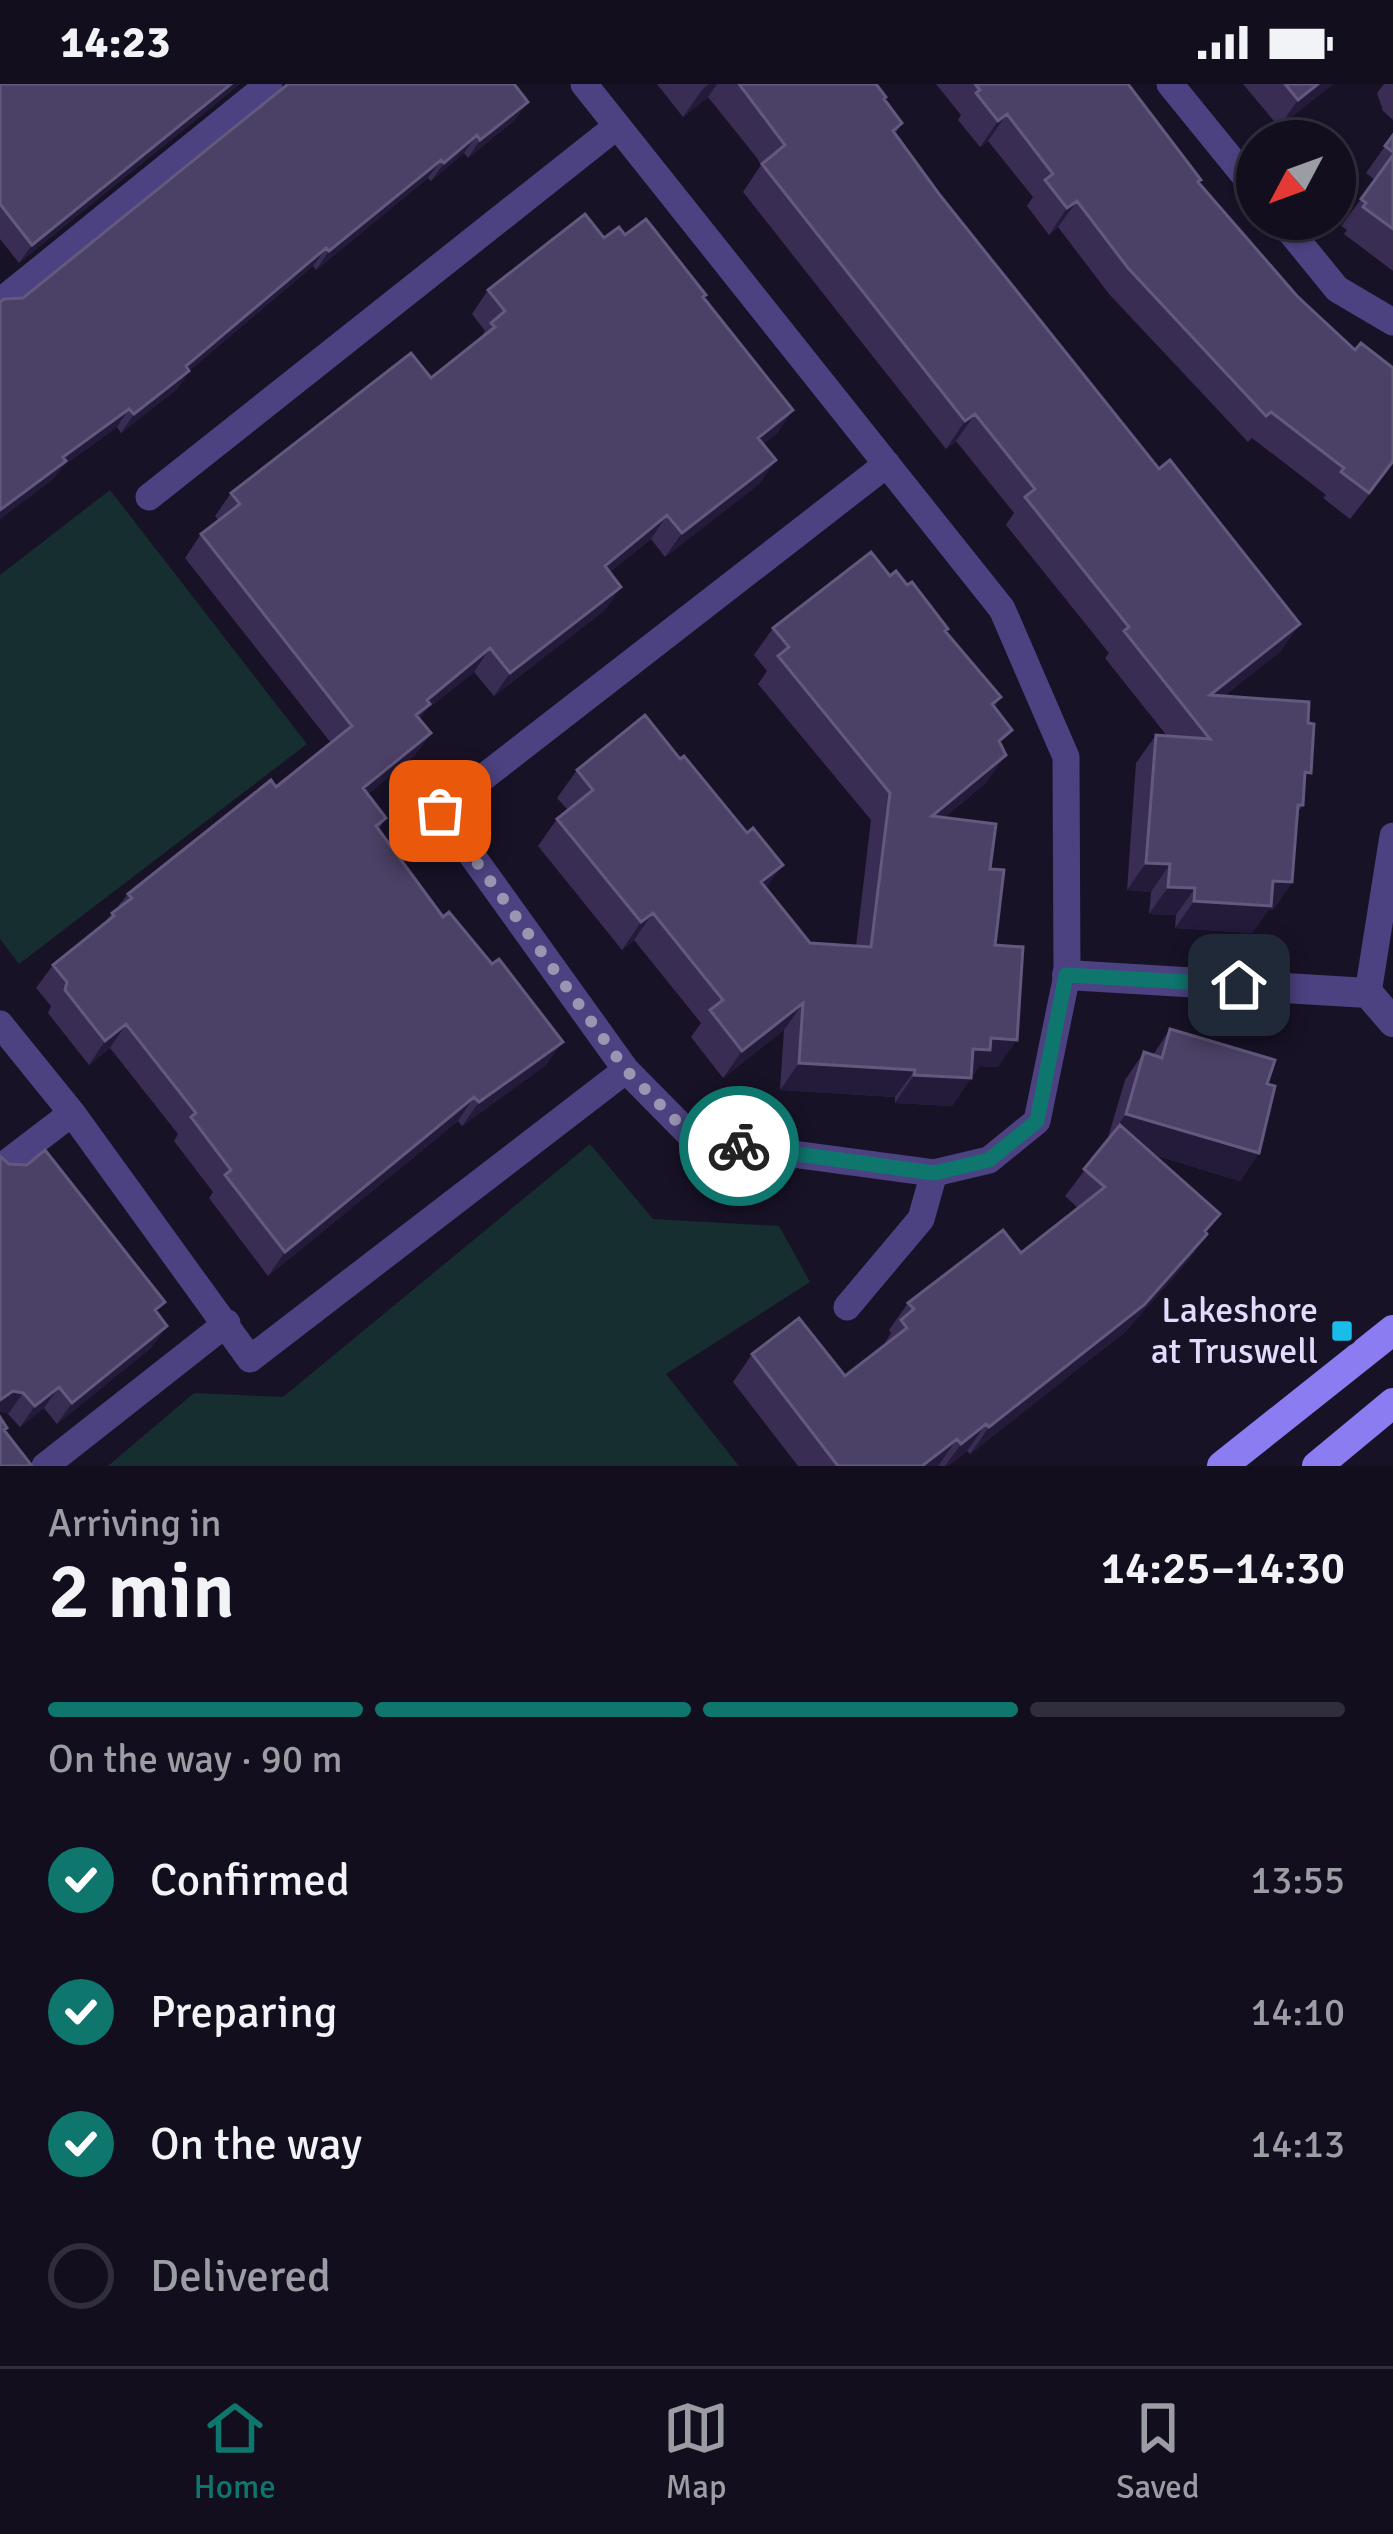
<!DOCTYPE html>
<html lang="en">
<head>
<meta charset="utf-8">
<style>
  body { margin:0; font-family:Signika,sans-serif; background:#1f1c2a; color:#f1f3f6; height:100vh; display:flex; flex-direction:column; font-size:45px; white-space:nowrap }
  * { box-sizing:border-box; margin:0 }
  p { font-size:39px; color:#9c9ca4 }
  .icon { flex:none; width:66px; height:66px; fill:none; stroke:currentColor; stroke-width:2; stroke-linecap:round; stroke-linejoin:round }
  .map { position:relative; height:1382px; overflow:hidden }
  .side { display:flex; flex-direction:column; background:#120e1d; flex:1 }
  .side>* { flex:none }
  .needle { width:78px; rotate:229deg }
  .controls { position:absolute; left:1236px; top:36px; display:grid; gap:24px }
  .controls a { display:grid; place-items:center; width:120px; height:120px; border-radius:50%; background:#120e1d; box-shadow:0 3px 9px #0004,0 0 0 3px #312e3b; font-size:60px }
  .pin { position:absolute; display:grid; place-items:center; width:102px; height:102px; color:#fff; margin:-51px; border-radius:24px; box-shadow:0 6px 18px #0006 }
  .courier { position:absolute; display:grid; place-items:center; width:120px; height:120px; margin:-60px; border:9px solid #0f766e; border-radius:50%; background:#fff; color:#222; box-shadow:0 3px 15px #0007 }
  .headline em { font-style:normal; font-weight:600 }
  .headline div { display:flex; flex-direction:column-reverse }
  .headline { display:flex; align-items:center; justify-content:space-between; height:204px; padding:0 48px }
  h1 { font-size:78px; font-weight:600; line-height:90px }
  .bar { display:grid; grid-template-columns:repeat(4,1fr); gap:18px 12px; align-content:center; height:144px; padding:0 48px }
  .bar i { height:15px; border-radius:9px; background:#312e3b }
  .bar .current { background:#0f766e }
  .bar p { grid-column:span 4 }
  ol { padding:0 48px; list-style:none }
  li { display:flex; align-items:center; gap:36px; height:132px }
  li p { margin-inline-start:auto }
  li .icon { padding:12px; border-radius:50%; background:#0f766e; color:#fff; stroke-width:4 }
  li:last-child { color:#9c9ca4 }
  li i { width:66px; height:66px; border:6px solid #312e3b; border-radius:50% }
  .status { display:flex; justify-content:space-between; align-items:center; height:84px; padding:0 60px; background:#120e1d; direction:ltr }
  .status svg { height:33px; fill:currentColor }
  .tab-bar { display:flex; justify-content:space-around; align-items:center; height:168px; border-top:3px solid #312e3b; background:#120e1d; font-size:33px; color:#9c9ca4 }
  .tab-bar a { display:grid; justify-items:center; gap:6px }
  .tab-bar .current { color:#0f766e }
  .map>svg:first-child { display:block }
</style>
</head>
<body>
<div class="status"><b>14:23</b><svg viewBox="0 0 49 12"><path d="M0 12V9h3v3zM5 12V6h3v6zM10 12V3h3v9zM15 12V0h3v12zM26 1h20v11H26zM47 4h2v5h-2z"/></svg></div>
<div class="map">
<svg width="1393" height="1382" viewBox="0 0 1393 1382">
  <rect width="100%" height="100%" fill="#181227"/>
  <path fill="#162e30" d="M110,406l197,254 -288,220 -19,-25v-364z
    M590,1060l63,75 126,7 31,56 -144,92 73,92h-631l86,-73 89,4z"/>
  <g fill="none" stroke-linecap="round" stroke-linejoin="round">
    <path stroke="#4c4281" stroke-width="27" d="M584,0l418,525 64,148 1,218 -30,146 -48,39 -55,13 -238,-32 -70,-71 -186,-259 447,-347
      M1170,0l87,107
      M1280,135l57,70 56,33
      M0,218l269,-218
      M149,413l468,-371
      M1368,909l25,-157
      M0,940l72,89 178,246 376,-289
      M0,1084l72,-55
      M847,1223l74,-88 13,-46
      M45,1382l182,-143"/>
    <path stroke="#4c4281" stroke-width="30" d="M1067,891l301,18 25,29"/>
    <path stroke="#8c7cf2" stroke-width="30" d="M1222,1382l171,-136
      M1317,1382l76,-63"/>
  </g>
  <path fill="#392d53" d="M0,0h240l-221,179 -19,-24z
    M285,0h229l1,36 -47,38 -4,-5 -33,28 -3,-3 -112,92 -3,-4 -124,105 -12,18 -56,44 -4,-6 -54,39 -10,13 -53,40v-217l23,-4 263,-212z
    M657,0h219l8,15 18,24 -7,11 386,517 -57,45 80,87 -1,22 -6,8 -5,69 -19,28 -4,-1 -17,24 -77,-5 1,-13 -27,-1 2,-22 -24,-2 9,-127 20,-28 11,1 -62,-78 4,-5 -103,-128 8,-12 -58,-72 -10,8 -203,-257 18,-27 -4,-7 -49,-61 -25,20z
    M936,0h192l70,99 99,113 58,54 38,18v96l-43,55 -27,-21 3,-3 -74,-57 -4,4 -139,-148 -51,-67 -9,8 -22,-29 6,-9 -45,-56 -8,6 -22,-27 3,-5z
    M1243,0h90l-54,43z
    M1384,0h9v36l-10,-9 -6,-18z
    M1393,51v136l-49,-37 3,-4 -6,-4 34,-46 -9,-7z
    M625,151l79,63 89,112 -16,23 -14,11 13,16 -17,24 -94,73 -14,-18 -41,33 11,15 -16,23 -111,86 -20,-24 -48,38 -6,9 11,14 -17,23 -46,38 18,24 -8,12 168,235 -84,61 -4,-5 -190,155 -59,-78 4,-6 -39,-51 4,-7 -68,-86 -21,17 -41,-52 3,-7 -15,-18 17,-23 52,-43 23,-28 148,-107 55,-44 -146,-185 16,-24 18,-13 -4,-5 16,-23 200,-115 49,-39 5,-8 -13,-17 16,-24 116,-52z
    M890,492l56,56 55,65 -7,10 7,38 -14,37 -43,36 46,51 5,76 3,122 -19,-1 -27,40 -57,-3v-6l-115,-7 4,-60 -61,48 -32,-41 10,-14 -67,-83 -12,10 -84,-104 19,-27 11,-9 -11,-12 20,-28 189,118 44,55 46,3 15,-126 -113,-136 9,-13 -13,-16 19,-27z
    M1170,945l97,55 -8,69 -19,28 -86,-26 52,78 -18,28 -63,71 -155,122 -3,-3 -19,15h-150l-65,-84 19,-28 93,22 37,-28 9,-15 -2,-3 19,-27 113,-50 57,-45 -13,-12 42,-55 18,-61 19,-28 9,3z
    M1,1075l156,154 -5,34 -95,77 -13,-16 -24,19 -12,-13z"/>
  <path fill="#241a3a" d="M231,0h9l-221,179 13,-18z
    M709,0h8l-9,13 -25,20 19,-27z
    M1318,0h15l-54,43 19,-27z
    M528,18l-13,18 -47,38 12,-18z
    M1007,30l-19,27 -8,6 18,-26z
    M477,51l-13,18 -33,28 13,-18z
    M441,76l-13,18 -112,92 13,-19z
    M1077,117l-19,26 -9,8 18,-27z
    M326,164l-13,18 -126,107 2,-2 -12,18 -56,44 13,-19 52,-48z
    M129,325l-12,18 -54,39 -10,13 -53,40v-9l63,-53z
    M793,326l-16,23 -36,28 17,-23z
    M975,330l-19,27 -10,8 19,-28z
    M776,376l-17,24 -94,73 17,-24z
    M667,431l-16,24 -62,50 16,-23z
    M621,503l-16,23 -111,86 16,-23z
    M1300,540l-19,27 -90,71 19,-27z
    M490,564l-16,24 -48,38 -12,18 -14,10 27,-38z
    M431,649l-17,23 -68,56 17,-24z
    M1006,671l-19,27 -74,62 19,-28z
    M1146,779l24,1 -19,28 -24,-2z
    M783,781l-20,27 -2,-10z
    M1273,797l19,1 -19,28 -4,-1 -17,24 -77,-5 19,-27z
    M1168,803l27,1 -19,27 -27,-1z
    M653,829l-19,27 -12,10 19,-28z
    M803,919l-19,27 -61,48 19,-27z
    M126,940l-16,24 -21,17 16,-24z
    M991,954l26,2 -19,27 -19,-1 -8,11 2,-28z
    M563,958l-17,23 -84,61 17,-24z
    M799,979l116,7 -20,27 -115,-7z
    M914,991l57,3 -19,28 -57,-3z
    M474,1013l-16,24 -190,155 17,-24z
    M1126,1030l133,39 -19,28 -133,-40z
    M1207,1150l-19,27 -63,71 -155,122 19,-27z
    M167,1242l-15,21 -95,77 15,-21z
    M59,1303l-15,21 -24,19 15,-21z
    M13,1307l10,2 -15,21 -8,-2v-12z
    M986,1340l-19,27 -19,15h-3l16,-22z
    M957,1355l-19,27h-16z"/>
  <path fill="#4b4065" stroke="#63587d" stroke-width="3" d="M0,0h231l-199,161 -32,-41z
    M288,0h226l14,18 -48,38 -3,-5 -33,28 -3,-3 -112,91 -3,-3 -140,118 3,5 -55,43 -5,-5 -66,48 3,4 -66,49v-208l4,-3 19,-1z
    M739,0h137l10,13 -2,2 18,24 -9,8 46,63 220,275 11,-9 130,164 -90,71 99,7 -1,21 6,1 -3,49 -6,-1 -2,33h-5l-6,77 -19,-1 -2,25 -77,-5 1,-13 -27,-1 2,-23 -24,-1 10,-128 54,4 -86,-108 5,-4 -104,-130 10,-8 -60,-75 -10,7 -203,-257 23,-19z
    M975,0h153l73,96 -3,2 99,114 58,54 6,-7 32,25v93l-24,32 -28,-21 3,-4 -73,-56 -5,4 -138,-148 -51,-67 -10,7 -22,-28 8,-6 -46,-60 -9,7 -22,-28 4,-3z
    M1285,0h33l-20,16z
    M1393,51v17l-8,-6z
    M1393,71v74l-30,-22 3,-4 -5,-4z
    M585,130l19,24 15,-11 6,8 21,-16 60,76 -3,2 90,113 -35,28 18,22 -94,73 -15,-18 -62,51 16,21 -111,86 -20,-25 -63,52 3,4 -14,11 15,18 -68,55 23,30 -10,8 67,91 6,-5 43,52 7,-5 64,83 -84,60 -5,-5 -189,155 -60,-77 6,-5 -40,-53 5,-4 -70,-89 -21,17 -40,-51 2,-8 -14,-17 61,-49 -2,-3 20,-15 -4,-4 143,-114 5,7 76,-61 -151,-192 39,-30 -9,-11 180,-140 20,25 64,-51 -4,-4 14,-12 -17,-21z
    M871,468l19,24 6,-5 11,14 5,-3 36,47 -3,2 56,66 -9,7 20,26 -13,11 7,14 -74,61 64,8 -6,45 14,1 -9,75 28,2 -6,93 -26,-2 -1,12 -17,-1 -2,29 -57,-3 1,-5 -116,-7 4,-60 -61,48 -32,-41 13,-10 -70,-87 -12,9 -84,-103 36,-29 -16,-20 68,-55 35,44 4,-3 63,77 6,-5 30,37 -22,17 49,61 61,4 19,-154 -112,-137 11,-9 -16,-19z
    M1170,945l105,31 -8,24 8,2 -16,67 -133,-39 18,-62 18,6z
    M1120,1041l100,89 -15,17 2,3 -63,71 -155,122 -3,-3 -25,20 -4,-5 -35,27h-84l-86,-112 47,-36 46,58 62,-48 -6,-8 13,-11 -6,-6 95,-73 18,23 84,-66 -21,-18z
    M45,1066l120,152 -10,8 12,16 -95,77 -13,-16 -24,19 -12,-13 -10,-2 -13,9v-244l9,8 18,1z
    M0,1333l7,11 -3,2 28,36h-32z"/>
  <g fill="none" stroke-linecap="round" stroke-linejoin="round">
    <path stroke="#9c95b1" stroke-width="12" stroke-dasharray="0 21.6" d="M440,727l186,259 70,71 43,5"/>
    <path stroke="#0f766e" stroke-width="15" d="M739,1062l195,27 55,-13 48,-39 29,-146 173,10"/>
  </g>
  <rect fill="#1abde9" stroke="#181227" stroke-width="4.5" x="1330" y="1235" width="24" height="24" rx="6"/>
  <g text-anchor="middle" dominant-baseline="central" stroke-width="9" stroke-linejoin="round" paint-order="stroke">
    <g font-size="36" fill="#e3dbfc" stroke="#181227" text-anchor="end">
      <text x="1318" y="1226">Lakeshore<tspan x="1318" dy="41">at Truswell</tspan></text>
    </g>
  </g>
</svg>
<div class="controls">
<a><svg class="needle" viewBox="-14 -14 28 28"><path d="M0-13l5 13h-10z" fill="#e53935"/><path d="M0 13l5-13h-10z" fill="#9c9ca4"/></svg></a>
</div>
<div class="pin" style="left:440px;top:727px;background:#ea580c"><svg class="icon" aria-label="bag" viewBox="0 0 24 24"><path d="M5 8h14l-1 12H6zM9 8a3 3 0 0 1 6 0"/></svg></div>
<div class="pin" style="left:1239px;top:901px;background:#1f2937"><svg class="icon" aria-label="home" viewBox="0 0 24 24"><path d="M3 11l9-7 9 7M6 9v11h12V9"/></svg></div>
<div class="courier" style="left:739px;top:1062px"><svg class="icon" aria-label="bike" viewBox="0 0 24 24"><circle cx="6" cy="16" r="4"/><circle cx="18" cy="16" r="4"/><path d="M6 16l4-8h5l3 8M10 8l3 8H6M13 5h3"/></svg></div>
</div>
<section class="side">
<div class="headline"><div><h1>2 min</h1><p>Arriving in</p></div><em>14:25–14:30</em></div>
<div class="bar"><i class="current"></i><i class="current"></i><i class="current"></i><i></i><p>On the way · 90 m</p></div>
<ol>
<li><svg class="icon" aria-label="check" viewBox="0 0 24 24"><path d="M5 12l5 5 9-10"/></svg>Confirmed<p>13:55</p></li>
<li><svg class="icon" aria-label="check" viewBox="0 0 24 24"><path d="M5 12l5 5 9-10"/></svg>Preparing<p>14:10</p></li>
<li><svg class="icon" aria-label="check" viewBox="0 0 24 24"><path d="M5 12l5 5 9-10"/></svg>On the way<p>14:13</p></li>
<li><i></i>Delivered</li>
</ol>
</section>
<nav class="tab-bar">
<a class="current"><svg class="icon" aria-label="home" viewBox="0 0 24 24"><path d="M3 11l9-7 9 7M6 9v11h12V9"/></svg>Home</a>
<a><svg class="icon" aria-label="map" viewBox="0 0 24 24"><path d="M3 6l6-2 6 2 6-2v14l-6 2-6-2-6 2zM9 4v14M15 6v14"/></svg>Map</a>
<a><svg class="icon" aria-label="saved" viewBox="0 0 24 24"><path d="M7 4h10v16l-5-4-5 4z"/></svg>Saved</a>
</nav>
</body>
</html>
